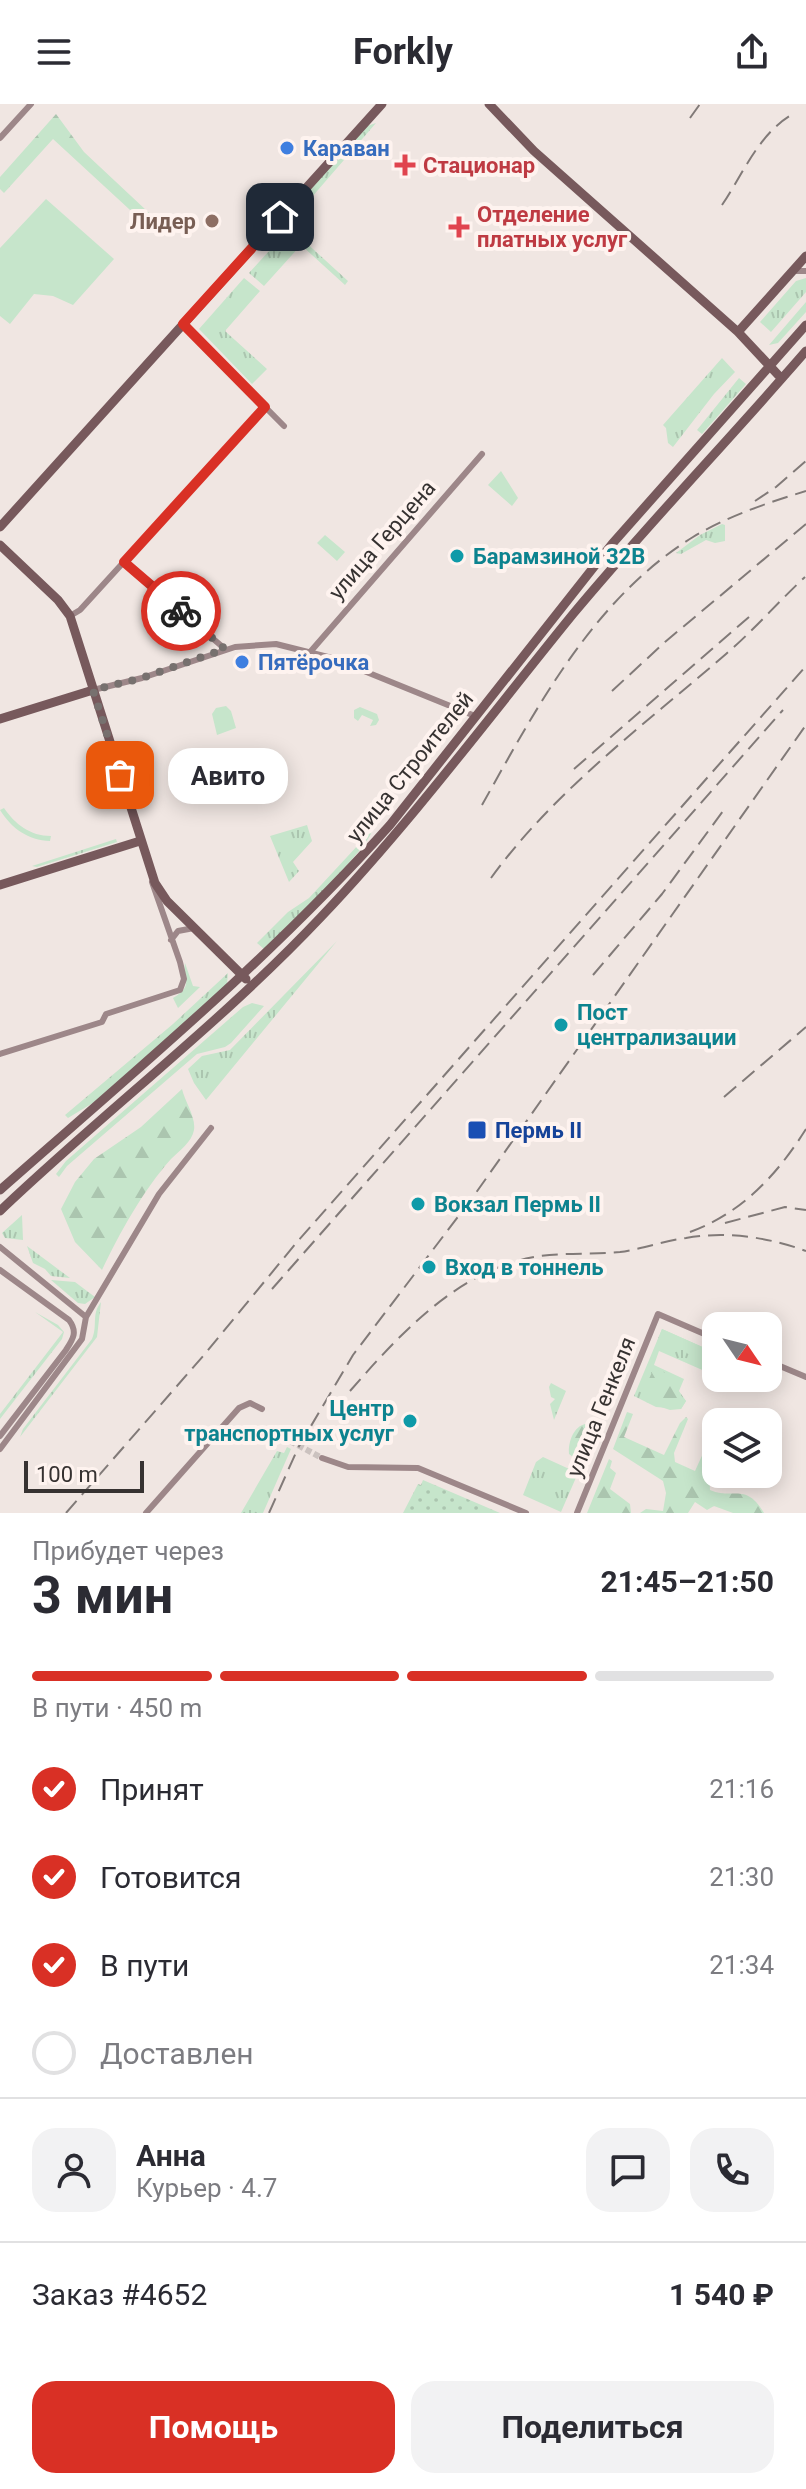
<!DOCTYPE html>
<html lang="ru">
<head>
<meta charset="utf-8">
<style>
  body { margin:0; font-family:Roboto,sans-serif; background:#f2f2f3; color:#2b2b33; height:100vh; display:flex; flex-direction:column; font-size:30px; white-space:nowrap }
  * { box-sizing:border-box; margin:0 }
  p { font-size:26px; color:#7c7c81 }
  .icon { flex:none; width:44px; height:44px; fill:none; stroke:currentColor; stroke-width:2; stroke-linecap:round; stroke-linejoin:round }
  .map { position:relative; height:1409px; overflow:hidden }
  .sheet { display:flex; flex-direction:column; background:#fff; flex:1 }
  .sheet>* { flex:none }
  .needle { width:52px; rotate:125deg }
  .buttons { position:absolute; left:702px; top:1208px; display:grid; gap:16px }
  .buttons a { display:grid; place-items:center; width:80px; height:80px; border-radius:16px; background:#fff; box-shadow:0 4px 20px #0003; font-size:40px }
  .scale { position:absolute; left:24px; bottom:20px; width:120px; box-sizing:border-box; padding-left:8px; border:4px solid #363231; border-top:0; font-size:22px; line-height:28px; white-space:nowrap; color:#363231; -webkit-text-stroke:6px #fef3ef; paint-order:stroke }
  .pin { position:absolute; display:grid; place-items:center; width:68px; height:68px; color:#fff; margin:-34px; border-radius:16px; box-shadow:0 4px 12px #0006 }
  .courier { position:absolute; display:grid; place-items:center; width:80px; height:80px; margin:-40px; border:6px solid #d93025; border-radius:50%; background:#fff; color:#222; box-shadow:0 2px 10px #0007 }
  .bubble { position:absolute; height:56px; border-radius:24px; background:#fff; box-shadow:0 4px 20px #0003; font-size:26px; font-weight:700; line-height:56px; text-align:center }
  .summary em { font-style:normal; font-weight:700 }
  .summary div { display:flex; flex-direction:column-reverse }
  .summary { display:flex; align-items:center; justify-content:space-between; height:136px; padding:0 32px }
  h1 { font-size:52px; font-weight:700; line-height:60px }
  .bar { display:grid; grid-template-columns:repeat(4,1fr); gap:12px 8px; align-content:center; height:96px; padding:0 32px }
  .bar i { height:10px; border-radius:6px; background:#e1e1e2 }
  .bar .on { background:#d93025 }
  .bar p { grid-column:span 4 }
  .line { display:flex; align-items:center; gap:20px; padding:0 32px; border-top:2px solid #e1e1e2 }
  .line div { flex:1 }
  .round { display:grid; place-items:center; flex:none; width:84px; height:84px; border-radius:24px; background:#f2f2f3 }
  ol { padding:0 32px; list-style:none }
  li { display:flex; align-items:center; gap:24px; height:88px }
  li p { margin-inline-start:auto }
  li .icon { padding:8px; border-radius:50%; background:#d93025; color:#fff; stroke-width:4 }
  li:last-child { color:#7c7c81 }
  li i { width:44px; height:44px; border:4px solid #e1e1e2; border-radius:50% }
  .button { display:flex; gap:16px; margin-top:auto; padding:16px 32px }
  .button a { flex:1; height:92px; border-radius:24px; background:#d93025; color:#fff; font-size:32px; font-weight:700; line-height:92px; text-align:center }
  .button a+a { background:#f2f2f3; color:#2b2b33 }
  header { display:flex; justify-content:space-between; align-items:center; height:104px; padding:0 32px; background:#fff; font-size:36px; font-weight:700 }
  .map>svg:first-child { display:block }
</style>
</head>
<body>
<header><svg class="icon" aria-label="menu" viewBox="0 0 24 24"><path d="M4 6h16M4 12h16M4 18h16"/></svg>Forkly<svg class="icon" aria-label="share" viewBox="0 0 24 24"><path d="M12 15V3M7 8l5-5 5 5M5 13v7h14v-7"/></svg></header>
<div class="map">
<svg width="806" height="1409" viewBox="0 0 806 1409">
  <defs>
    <pattern id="grass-tufts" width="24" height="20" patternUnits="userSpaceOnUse" patternTransform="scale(2)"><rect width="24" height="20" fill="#c6e5cb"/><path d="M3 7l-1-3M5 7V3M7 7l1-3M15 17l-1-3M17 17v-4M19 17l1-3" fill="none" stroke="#abc5af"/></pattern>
    <pattern id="forest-firs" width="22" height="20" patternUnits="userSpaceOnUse" patternTransform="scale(2)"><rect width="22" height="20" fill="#c6e5cb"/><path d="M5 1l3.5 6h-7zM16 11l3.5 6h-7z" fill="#abc5af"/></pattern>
    <pattern id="garden-dots" width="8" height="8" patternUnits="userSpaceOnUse" patternTransform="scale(2)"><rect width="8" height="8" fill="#c6e5cb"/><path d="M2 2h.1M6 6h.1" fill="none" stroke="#abc5af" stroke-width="1.8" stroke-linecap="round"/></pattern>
  </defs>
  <rect width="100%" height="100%" fill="#f0e6e2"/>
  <path fill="url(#grass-tufts)" d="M376,19l-84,97 -2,-8 77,-86z
    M290,124l58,53 -3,4 -44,-40 -37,41 -15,-13z
    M244,174l16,13 -35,40 42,38 -15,15 -53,-55z
    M806,174v14l-35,40 -11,-10 36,-41z
    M806,198v10l-28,31 -9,2z
    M722,254l13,14 -21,22 -41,53 -5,-4 -2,-15 -3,-3z
    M739,274l7,6 -44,50 -5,-4z
    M722,420l3,1v16l-10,2 -9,-3 -25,14 -5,-1 24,-18z
    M360,603l17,7 2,6 -3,5 -6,1 3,-6 -11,-5 -4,6 -4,-3v-8z
    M4,704c11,16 26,28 47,28l-1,5c-22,-1 -38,-12 -50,-31z
    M307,721l5,16 -19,21 6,9 -10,11 -19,-46z
    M372,726c-1,17 -90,101 -108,119l-7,-6 31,-31 21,-14z
    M116,735l1,3 -80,25 -5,-1z
    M337,837l-131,159 -12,-17 -6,-14 14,-13 28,-6z
    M185,859l8,23 7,1 -22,21 -5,-10c22,-13 9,-19 12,-35z
    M228,869l-1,11 -6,6 -125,111 -28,17 -3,-3 108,-91z
    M252,899l12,3 -33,37 -6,4 -28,7 -130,112 -8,11 -3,-3 10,-13 177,-154z
    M22,1111l1,25 -18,-2 -3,-5z
    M27,1142l43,32 -19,-2 -6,-7 -12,-6z
    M51,1176l24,2 20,15 -10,7 -7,-1z
    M101,1198l-4,35 -77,100 3,-8 69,-90c6,-14 -1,-24 9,-37z
    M35,1208l23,13 6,7 -2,7 -62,80v-5l63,-82z
    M662,1225l54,24v23l-57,-25 -5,14 30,14 -5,12 7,10 -5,8 -25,-2 -22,-11z
    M551,1279l15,8 -12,29 -4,-16 5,-5 -4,-2 -2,-10z
    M287,1343l4,2 -28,64h-22l36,-62 7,2z
    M543,1353l35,16 -17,39 -38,-17 13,-33z"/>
  <path fill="url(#forest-firs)" d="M56,10l28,38 78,73 -7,8 -102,-94 -49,54 -4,-4v-12z
    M182,985c3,13 14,28 12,41 -2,12 -15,21 -23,29 -27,30 -52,75 -69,111l-27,-28 -14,-33 14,-27 19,-23 47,-32z
    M662,1225l54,24v7l-6,-3 -22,-3 -5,-5 -26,-7z
    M654,1264l14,6 2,9 16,18 -5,8 -11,1 -24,-8 2,-21z
    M627,1308l6,2 -9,23 40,18 16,-32 6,-6 2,2 -14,34 1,9 20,9 15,-33 5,3c1,9 3,21 0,29 -2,9 -6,10 -5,20 23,10 36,-8 54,23h-31l-19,-7 -7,4 -12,-8 -7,11h-48l6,-4 17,2 3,-18 -3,-12 -50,-32z
    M585,1320l8,2 -15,35 -9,-7c-1,-11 4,-27 16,-30z
    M609,1355l3,2 -2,7 6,5 -6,16 20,15 1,9h-44z"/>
  <path fill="#c6e5cb" d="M46,95l68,60 -41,46 -20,-9 -19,-2 -24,30 -10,-8v-68z
    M501,367l17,27 -6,8 -24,-21z
    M325,431l20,17 -8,9 -20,-18z
    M226,602l5,5 5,17 -19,7 -5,-21 4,-6z"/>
  <path fill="url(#garden-dots)" d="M423,1376l77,33h-97l15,-29 3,1z"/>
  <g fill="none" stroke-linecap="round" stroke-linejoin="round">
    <path stroke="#cbc2bf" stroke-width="6" stroke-dasharray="6 3" stroke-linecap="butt" d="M290,1337l32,17"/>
    <path stroke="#9d8789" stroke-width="6" d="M0,34l31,-34
      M793,167h13
      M183,220l101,102
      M124,458l101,87
      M70,512l10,-6 185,-203
      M311,547l171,-197
      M93,586l49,-12 93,-31 41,-3 56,14 143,58
      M171,836l7,-9 16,-3
      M0,950l102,-32 4,-8 74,-24 4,-11 -4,-17 -28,-80
      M0,1143l86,70
      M0,1166l69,50c9,12 4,19 -3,30l-66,86
      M86,1213l73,-123 52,-66
      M768,1257l38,16
      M0,1345l82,-110 4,-22
      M322,1354l26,9 70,1 108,45
      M146,1409l93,-105 11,-5 12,6
      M577,1409l81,-199 58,25"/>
    <path stroke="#77595c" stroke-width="9" d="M489,0l45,47 204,181 43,46
      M738,228l68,-76
      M0,423l382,-423
      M0,441l58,55 12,16 85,267 12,18 79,78
      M0,615l93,-29
      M0,781l140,-44
      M0,1086c135,-119 270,-231 390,-365l222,-281 194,-219
      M0,1107c105,-100 222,-189 321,-294 91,-96 169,-201 252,-303 75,-90 156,-174 233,-263"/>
    <path stroke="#817a78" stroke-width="2" stroke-dasharray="16 8" stroke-linecap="butt" d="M690,14l10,-14
      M722,101c21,-31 37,-72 71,-91
      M755,397l21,-14 30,-26
      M612,587l53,-49 141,-118
      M574,665l175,-152
      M482,701c55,-98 112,-207 211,-268 35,-21 74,-34 113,-46
      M491,774c64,-88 153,-153 235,-224 28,-24 52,-52 79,-77
      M593,871l69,-81 64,-87
      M724,993l82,-70
      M725,1119l60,-16 21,3
      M690,1128c52,-19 87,-57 116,-103
      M272,1185l511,-579
      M350,1287c49,-56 107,-120 184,-134 29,-5 58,-2 86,-5 22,-3 44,-11 66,-14 40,-7 82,-1 120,13
      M66,1409l138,-158 93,-113 509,-576
      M269,1409l29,-65 55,-93 120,-158 333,-472"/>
  </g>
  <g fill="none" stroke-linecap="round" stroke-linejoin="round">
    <path stroke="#77716f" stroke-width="8" stroke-dasharray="0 14.4" d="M120,671l-27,-85 49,-12 83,-29 -44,-38"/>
    <path stroke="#d93025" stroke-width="10" d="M181,507l-57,-49 141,-155 -82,-83 97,-107"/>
  </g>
  <g fill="#3f7fe0" stroke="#fef3ef" stroke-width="3">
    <circle cx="287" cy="44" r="8"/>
    <circle cx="242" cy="558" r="8"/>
  </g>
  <g fill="#e0444e" stroke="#fef3ef" stroke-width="3">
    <path d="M401 49h8v8h8v8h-8v8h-8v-8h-8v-8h8z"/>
    <path d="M455 111h8v8h8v8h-8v8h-8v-8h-8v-8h8z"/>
  </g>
  <circle fill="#8d6e63" stroke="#fef3ef" stroke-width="3" cx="212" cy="117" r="8"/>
  <g fill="#0f9aa8" stroke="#fef3ef" stroke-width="3">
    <circle cx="457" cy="452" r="8"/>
    <circle cx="561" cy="921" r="8"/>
    <circle cx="418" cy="1100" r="8"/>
    <circle cx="429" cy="1163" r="8"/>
    <circle cx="410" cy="1317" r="8"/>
  </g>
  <rect fill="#1a4fb4" stroke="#fef3ef" stroke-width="3" x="467" y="1016" width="20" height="20" rx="4"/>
  <g text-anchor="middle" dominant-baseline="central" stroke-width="8" stroke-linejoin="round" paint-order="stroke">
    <g font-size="22" font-weight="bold" fill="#366cbe" stroke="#fef3ef" text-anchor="start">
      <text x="303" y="44">Караван</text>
      <text x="258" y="558">Пятёрочка</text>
    </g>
    <g font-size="22" font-weight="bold" fill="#be3a42" stroke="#fef3ef" text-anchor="start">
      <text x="423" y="61">Стационар</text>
      <text x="477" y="110">Отделение<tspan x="477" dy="25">платных услуг</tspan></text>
    </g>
    <g font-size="22" font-weight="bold" fill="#785e54" stroke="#fef3ef" text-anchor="end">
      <text x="196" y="117">Лидер</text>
    </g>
    <g font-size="22" fill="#363231" stroke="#fef3ef">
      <text transform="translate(382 436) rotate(-49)">улица Герцена</text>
      <text transform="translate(410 663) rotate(-51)">улица Строителей</text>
      <text transform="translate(601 1303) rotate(-68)">улица Генкеля</text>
    </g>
    <g font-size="22" font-weight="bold" fill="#0d838f" stroke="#fef3ef" text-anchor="start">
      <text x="473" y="452">Барамзиной 32В</text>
      <text x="577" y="908">Пост<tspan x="577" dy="25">централизации</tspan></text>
      <text x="434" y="1100">Вокзал Пермь II</text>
      <text x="445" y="1163">Вход в тоннель</text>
      <text x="394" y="1304" text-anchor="end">Центр<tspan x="394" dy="25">транспортных услуг</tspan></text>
    </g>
    <g font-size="22" font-weight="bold" fill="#164399" stroke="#fef3ef" text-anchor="start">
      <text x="495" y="1026">Пермь II</text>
    </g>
  </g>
</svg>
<div class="buttons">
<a><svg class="needle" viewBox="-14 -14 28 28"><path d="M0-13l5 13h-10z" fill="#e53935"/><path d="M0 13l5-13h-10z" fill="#7c7c81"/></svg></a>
<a><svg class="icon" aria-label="layers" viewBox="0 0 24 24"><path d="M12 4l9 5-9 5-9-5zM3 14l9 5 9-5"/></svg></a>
</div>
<div class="scale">100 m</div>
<div class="pin" style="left:120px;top:671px;background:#ea580c"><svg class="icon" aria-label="bag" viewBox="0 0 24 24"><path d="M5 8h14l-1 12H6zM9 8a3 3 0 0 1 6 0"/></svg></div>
<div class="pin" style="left:280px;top:113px;background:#1f2937"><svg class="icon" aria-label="home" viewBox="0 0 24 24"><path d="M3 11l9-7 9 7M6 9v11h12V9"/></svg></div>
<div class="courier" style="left:181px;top:507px"><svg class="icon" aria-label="bike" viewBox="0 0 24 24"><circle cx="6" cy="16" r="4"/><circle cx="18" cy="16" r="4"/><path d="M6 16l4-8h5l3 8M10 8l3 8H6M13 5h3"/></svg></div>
<div class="bubble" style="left:168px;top:644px;width:120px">Авито</div>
</div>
<section class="sheet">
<div class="summary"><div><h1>3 мин</h1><p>Прибудет через</p></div><em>21:45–21:50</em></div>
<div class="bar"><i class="on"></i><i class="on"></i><i class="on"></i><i></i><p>В пути · 450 m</p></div>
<ol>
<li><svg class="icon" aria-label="check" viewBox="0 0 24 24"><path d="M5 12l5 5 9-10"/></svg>Принят<p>21:16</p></li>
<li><svg class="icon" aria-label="check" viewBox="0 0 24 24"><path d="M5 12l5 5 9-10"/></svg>Готовится<p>21:30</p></li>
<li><svg class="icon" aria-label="check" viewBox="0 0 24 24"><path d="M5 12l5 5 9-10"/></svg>В пути<p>21:34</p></li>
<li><i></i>Доставлен</li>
</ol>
<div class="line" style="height:144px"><a class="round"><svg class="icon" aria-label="person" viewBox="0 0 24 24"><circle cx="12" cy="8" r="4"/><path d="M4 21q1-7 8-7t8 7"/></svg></a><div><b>Анна</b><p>Курьер · 4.7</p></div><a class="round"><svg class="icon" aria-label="chat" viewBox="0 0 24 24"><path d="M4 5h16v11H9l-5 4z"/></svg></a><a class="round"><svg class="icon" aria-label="phone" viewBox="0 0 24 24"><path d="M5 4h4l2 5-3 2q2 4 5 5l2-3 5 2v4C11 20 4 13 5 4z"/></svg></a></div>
<div class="line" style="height:104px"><div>Заказ #4652</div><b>1 540 ₽</b></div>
<div class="button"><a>Помощь</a><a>Поделиться</a></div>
</section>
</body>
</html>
